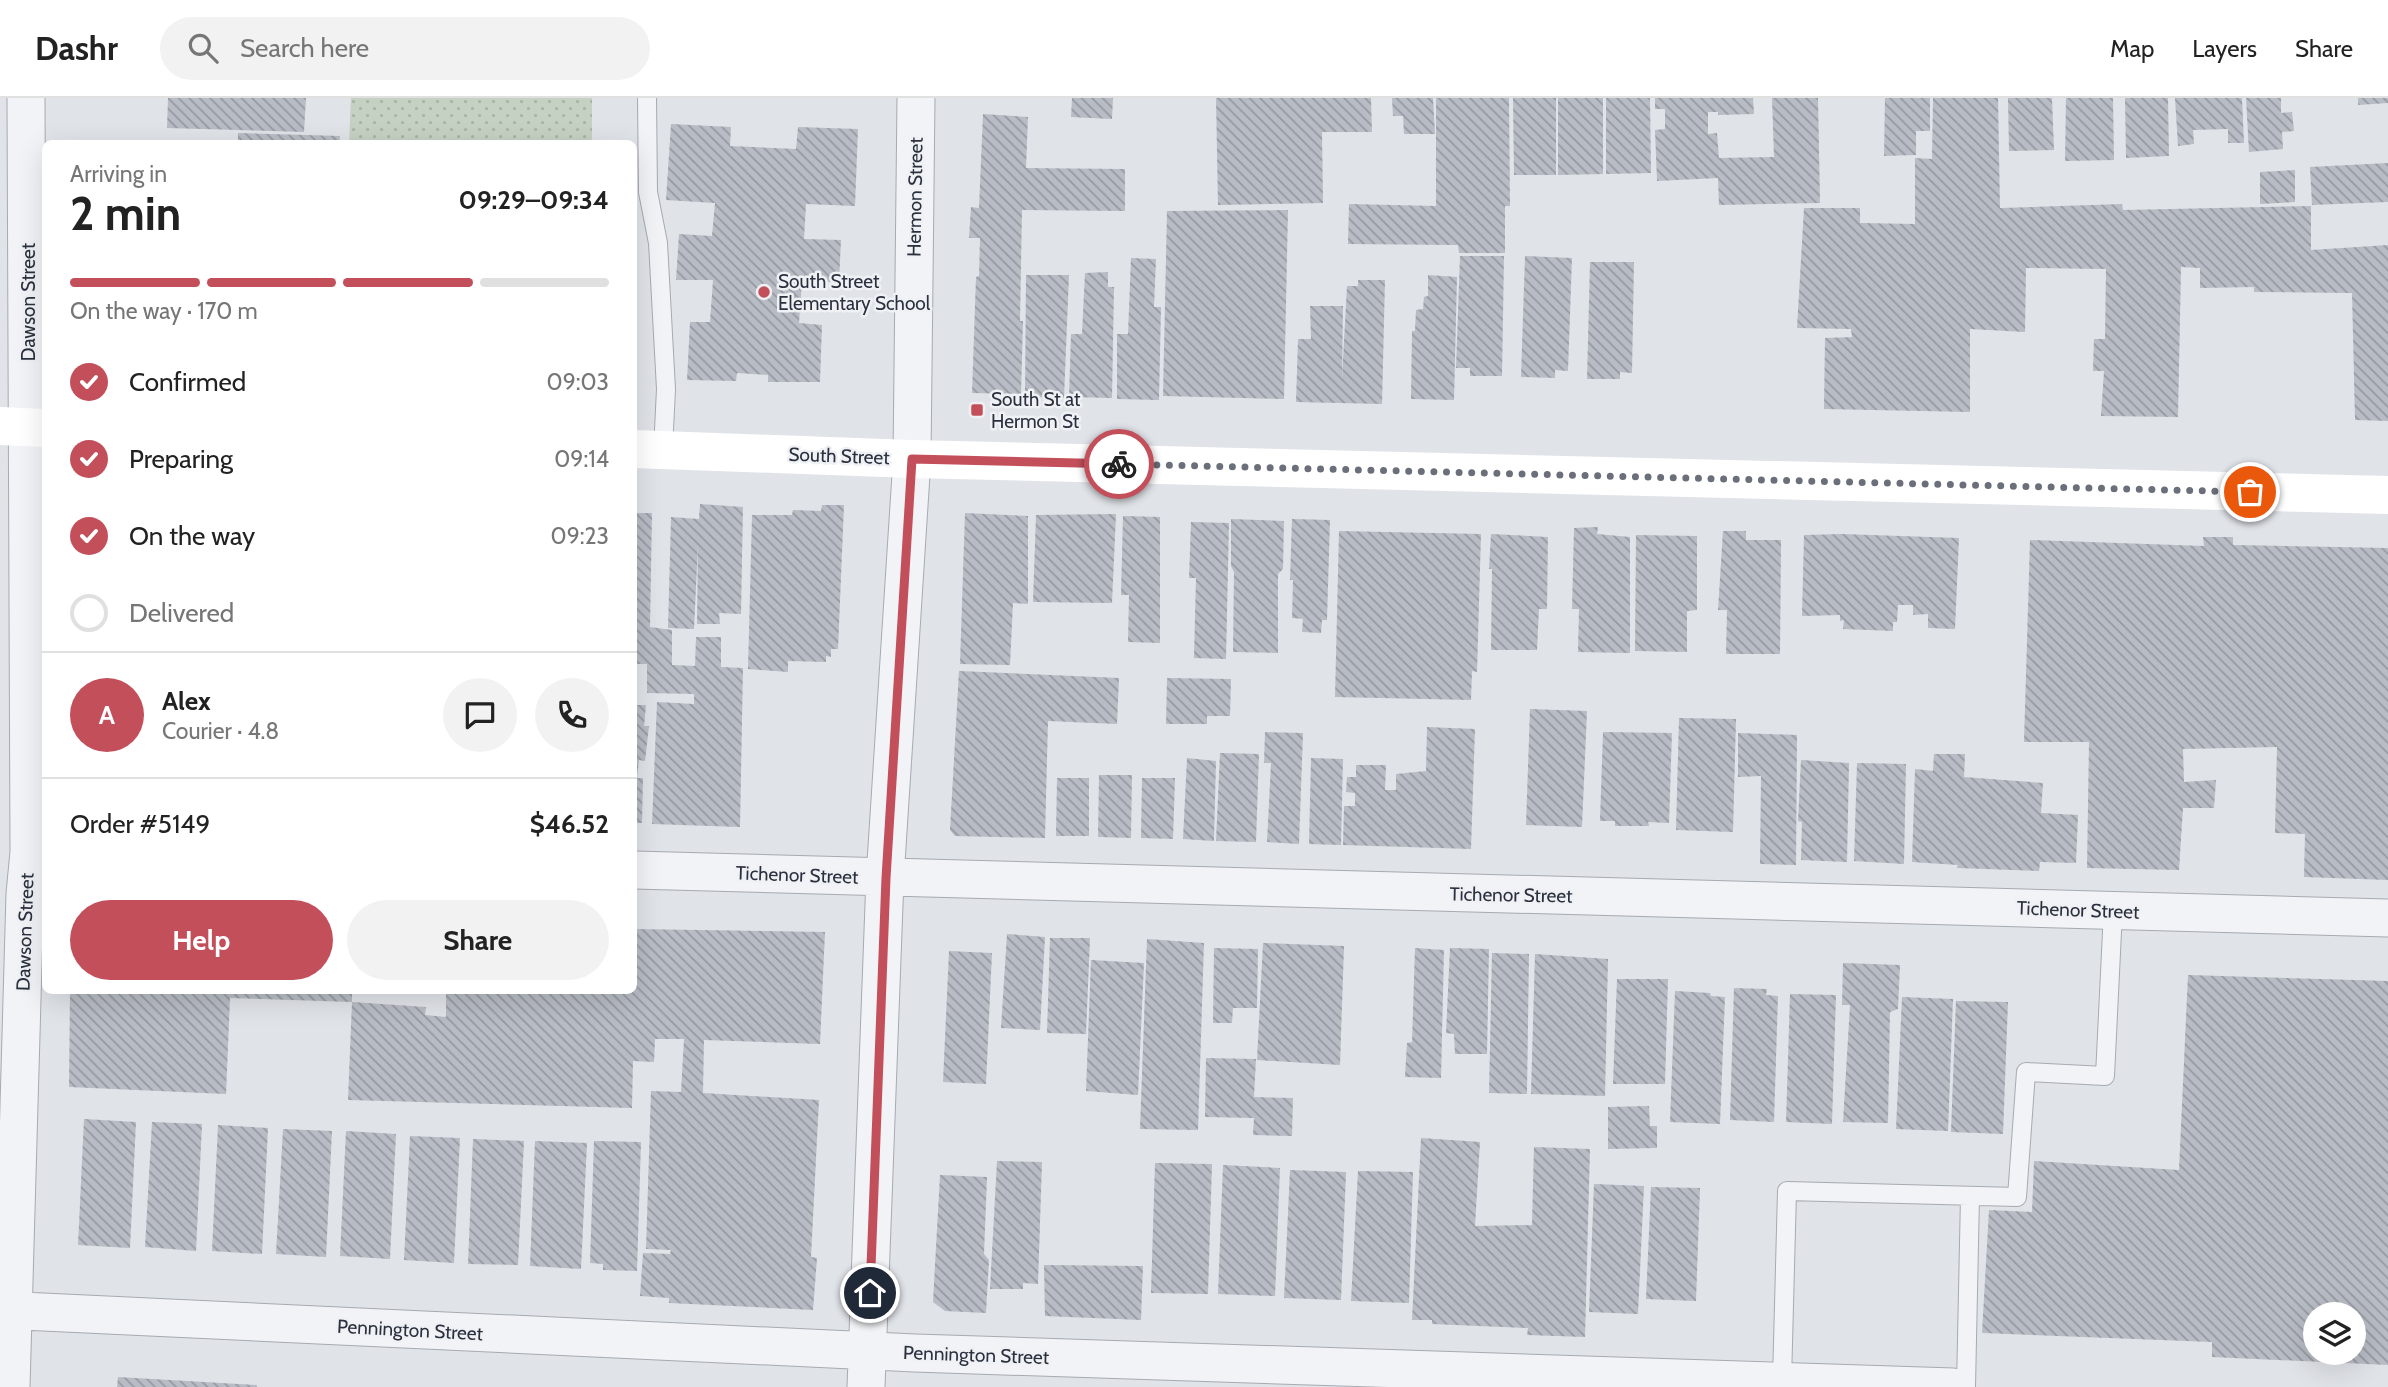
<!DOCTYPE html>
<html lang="en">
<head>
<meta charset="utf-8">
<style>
  body { margin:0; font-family:Cabin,sans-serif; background:#f2f2f2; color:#222; height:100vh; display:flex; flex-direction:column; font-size:26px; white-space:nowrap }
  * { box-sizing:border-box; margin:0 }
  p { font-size:23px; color:#767676 }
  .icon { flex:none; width:38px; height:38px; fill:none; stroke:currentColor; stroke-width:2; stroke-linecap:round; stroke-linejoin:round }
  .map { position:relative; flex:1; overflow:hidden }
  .side { position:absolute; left:42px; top:42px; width:595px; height:854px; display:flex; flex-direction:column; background:#fff; border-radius:10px; box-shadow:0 7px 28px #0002 }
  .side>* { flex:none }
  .fabs { position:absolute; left:2303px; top:1204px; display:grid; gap:14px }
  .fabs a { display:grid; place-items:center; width:63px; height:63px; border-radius:50%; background:#fff; box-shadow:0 7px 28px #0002; font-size:35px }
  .pin { position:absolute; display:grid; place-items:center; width:60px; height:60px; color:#fff; margin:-30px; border:4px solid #fff; border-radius:50%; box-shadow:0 2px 7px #0007 }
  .courier { position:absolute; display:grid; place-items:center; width:70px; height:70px; margin:-35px; border:5px solid #c34f5b; border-radius:50%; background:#fff; color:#222; box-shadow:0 2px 9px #0007 }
  .headline em { font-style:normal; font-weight:700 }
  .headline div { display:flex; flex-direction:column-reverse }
  .headline { display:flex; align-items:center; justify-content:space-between; height:119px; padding:0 28px }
  h1 { font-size:46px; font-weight:700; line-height:52px }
  .bar { display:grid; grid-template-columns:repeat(4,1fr); gap:10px 7px; align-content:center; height:84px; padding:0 28px }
  .bar i { height:9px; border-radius:5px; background:#e0e0e0 }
  .bar .on { background:#c34f5b }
  .bar p { grid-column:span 4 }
  .line { display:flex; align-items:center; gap:18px; padding:0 28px; border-top:2px solid #e0e0e0 }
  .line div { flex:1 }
  .round { display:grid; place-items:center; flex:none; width:74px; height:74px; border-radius:37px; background:#f2f2f2 }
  ol { padding:0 28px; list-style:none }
  li { display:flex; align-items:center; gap:21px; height:77px }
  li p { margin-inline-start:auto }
  li .icon { padding:7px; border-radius:50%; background:#c34f5b; color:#fff; stroke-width:4 }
  li:last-child { color:#767676 }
  li i { width:38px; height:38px; border:4px solid #e0e0e0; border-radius:50% }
  .primary-button { display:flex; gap:14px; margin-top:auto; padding:14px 28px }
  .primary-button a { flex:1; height:80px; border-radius:42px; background:#c34f5b; color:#fff; font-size:28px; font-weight:700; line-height:80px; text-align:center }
  .primary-button a+a { background:#f2f2f2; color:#222 }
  header { display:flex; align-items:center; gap:42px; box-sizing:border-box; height:98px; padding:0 35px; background:#fff; border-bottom:2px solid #e0e0e0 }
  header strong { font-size:33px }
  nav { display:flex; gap:38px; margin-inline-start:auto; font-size:24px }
  .search { width:490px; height:63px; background:#f2f2f2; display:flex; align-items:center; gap:18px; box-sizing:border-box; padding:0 24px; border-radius:38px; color:#767676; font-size:26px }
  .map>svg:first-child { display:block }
</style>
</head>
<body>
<header>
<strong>Dashr</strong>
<div class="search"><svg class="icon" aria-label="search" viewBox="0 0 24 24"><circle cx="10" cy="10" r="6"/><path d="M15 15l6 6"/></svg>Search here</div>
<nav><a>Map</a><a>Layers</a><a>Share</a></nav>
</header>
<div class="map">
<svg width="2388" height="1289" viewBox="0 0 2388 1289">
  <defs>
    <pattern id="park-dots" width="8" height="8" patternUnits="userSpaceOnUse" patternTransform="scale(1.75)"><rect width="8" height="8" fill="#c5d1c2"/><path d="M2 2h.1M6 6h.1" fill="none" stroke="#a9b4a8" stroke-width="1.8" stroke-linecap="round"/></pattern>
    <pattern id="building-back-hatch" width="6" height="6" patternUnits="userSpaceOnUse" patternTransform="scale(1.75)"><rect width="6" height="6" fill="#b8bcc4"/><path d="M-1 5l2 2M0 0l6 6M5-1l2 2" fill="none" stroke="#9699a1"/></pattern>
  </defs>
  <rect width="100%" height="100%" fill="#e0e3e8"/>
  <path fill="url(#park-dots)" d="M351,0h241v45h-243z"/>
  <path fill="url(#building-back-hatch)" fill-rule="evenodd" d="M168,0h138l-2,34 -137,-4z
    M1072,0h41l-1,21 -41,-2z
    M1216,0h155l1,34h-50l1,71 -105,2z
    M1392,0h41l2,36h-31l-1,-18h-10z
    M1436,0h73l1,108h-5v47h-46l-1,-8 -110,-1 1,-40 87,2z
    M1513,0h43v77h-42z
    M1558,0h45v76l-45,1z
    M1606,0h44l1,75 -45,1z
    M1655,0h98l1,16 -36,1v-3h-10v22l9,-1 2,25 55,-1 -2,-59h46l2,105 -101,2 -1,-27 -61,3 -2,-51 10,-1v-20h-10z
    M1885,0h45v33h-14v24l-32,1z
    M1933,0h65l2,110 122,-4 1,6 188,-4v44l77,-5v176l-33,-1 -3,-127 -98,-1v-5l-54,1v-20l-19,-1 -3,150 -77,-1 3,-45h-11l1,-32h11l1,-70 -80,-1 -1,64 -55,-3v83l-146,-3 1,-71 27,-1 -1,-8 -54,-1 7,-120h56v15l55,1v-66l17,1z
    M2008,0h44l2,52 -45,1z
    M2066,0h47l1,62 -49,1z
    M2125,0h43l1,58 -43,2z
    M2175,0h67l2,45h-16v-14l-35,1 1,14 -16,2z
    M2246,0h35v15l11,-1 2,19 -12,1 1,17 -34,3z
    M2358,0h30v5l-30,2z
    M983,16l45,3 -2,51 99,1v42l-103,-1 -2,111h3l-2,73 -49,-1 4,-116 3,-1 1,-38h-11l2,-31 8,1z
    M671,26l60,3 -1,19 66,3 2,-22 60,2 -3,77 -49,-2 -2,35 37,1 -2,42 -37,-1 -3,42 23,2 -2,57h-52v-7l-31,-2 -1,8 -49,-1 3,-58h20l3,-42h-37l3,-46 33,2 3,-33 -49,-3z
    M238,35l102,3 -1,8h-101z
    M2388,65v39l-76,3 -2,-38z
    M2295,72v32l-35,2v-32z
    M1288,112l-4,189 -121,-3 4,-185z
    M1460,158h44l-2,120h-32v-8h-14z
    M1525,158l47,2 -4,113 -13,-1v8l-34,-1z
    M1131,160l25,1 -2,48h7l-2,93 -42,-1v-65h11z
    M1590,164h44l-2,111 -12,-1v7h-33z
    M1108,174v15h6l-2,111 -43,-1 2,-63h11l3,-61z
    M1026,177h43l-5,123 -39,-1z
    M1428,177l29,2 -3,123 -43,-1 1,-68h3l1,-21 7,-1 1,-12 4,-1z
    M1358,182h27l-3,124 -86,-2 2,-63h13l-1,-33h33l-1,73 5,-93h11z
    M700,406l43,3 -2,107 -22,-1 1,11h-23l1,-79 -4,84 -26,-1 3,-111 28,2z
    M822,407h22l-6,144h-7v8l-5,-1v6l-38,-1v11l-40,-3 4,-154h40l1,-5 28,1z
    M634,415h18l-2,114 22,3v35l23,1 1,-29h25v30l22,1 -3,159 -88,-3 5,-122 37,2v-10l-47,-1v-29h-13z
    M965,415l63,3v88l-15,-1 -3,62 -50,-1z
    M1116,416l-4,89 -79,-1 3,-87z
    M1123,418l37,1v126l-32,-1 1,-47h-8z
    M1231,421l53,2 -1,48 -5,5v79l-45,-1 1,-80 -3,-6z
    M1292,421l38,1 -3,100h-5l-1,13 -19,-1 1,-13 -11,-1 1,-38h-3z
    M1191,424l38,1 -3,136 -32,-1 2,-80h-7z
    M1598,429l-1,7 33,3v116l-52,-1 1,-43h-7l2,-81z
    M1339,433l142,3 -4,138 -5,-1 -1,29 -136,-3z
    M1723,433h23v9h35l-1,114h-54l1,-44h-9z
    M1491,436l57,3 -1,72h-8l-2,41h-46l1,-81h-3z
    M1842,436l117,4 -4,91 -27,-1v-14l-15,1v-10h-15l-1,17h-4v9l-50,-2 1,-9 -4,1v-6l-38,1 2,-81z
    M1636,437l61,1v74l-10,1v41l-52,-1z
    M2203,439h30v8l155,3v332l-84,-3 1,-43 -30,-1 2,-86 -94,2 1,33 32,-2 -2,28h-31l-4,62 -92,-2 2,-126h-65l6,-202 174,6z
    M959,573l160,7 -2,46 -69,-3 -3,117 -90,-2 -5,-6z
    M1167,580l64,1 -1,37h-23v8h-41z
    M634,607h12l-2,21h5l-4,35 -6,-1 -2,18h6l-1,45h-8z
    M1530,611l57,2 -5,116 -56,-2z
    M1679,620l57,1 -3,113 -57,-2z
    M1427,629l48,2 -4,120 -128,-4 1,-39h11v-13l-9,-1 1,-15h9v-12h30l-1,25h11v-16l30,-3z
    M1265,634l38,1 -4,111 -32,-2 4,-79h-7z
    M1603,634l69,1 -3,90 -21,-1 1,4h-34v-5h-15z
    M1738,635l59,2 -1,130 -36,-1 1,-88 -23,1z
    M1220,655l39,1 -3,88 -40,-1z
    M1934,656h31l-1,23 79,6 -2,30 37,2 -2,48 -36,-1 -1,9 -82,-3 1,-3 -46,-3 3,-93 18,2z
    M1187,660l29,3 -2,80 -31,-2z
    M1311,660l32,1 -2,86 -32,-1z
    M1801,662l48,3 -2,99 -46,-2 1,-38 -4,-1z
    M1857,665l49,1 -2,100 -50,-3z
    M1099,677h33l-1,63 -33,-1z
    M1057,680h32v58h-33z
    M1142,680h33l-2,61 -32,-1z
    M634,831l191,3 -5,112 -116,-4 -1,53 116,7 -8,157 6,1 -4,52 -144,-7v-5l-29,-2 3,-43 27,1 1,-4 -25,-1 5,-158 30,1 3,-53h-29l-1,23 -21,-1 -1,47 -284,-8 4,-98 74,5 -1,8 21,2v-27h188z
    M1007,836l38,3 -5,93 -39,-2z
    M1050,840h40l-4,96 -39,-1z
    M1147,841l57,4 -6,187 -58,-1z
    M1263,845l81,3 -4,119 -83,-5z
    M1214,850l44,1 -1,59h-24l-1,15h-19z
    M1415,850l29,2 -3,128 -36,-1 2,-34 5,-1z
    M1450,850l39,1 -2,105h-32l-1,-20 -8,-1z
    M949,853l43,2 -6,131 -43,-2z
    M1492,855l37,1 -2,140 -38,-1z
    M1535,856l73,5 -3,137 -74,-2z
    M1091,862l53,3 -6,132 -52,-4z
    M1843,865l57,2 -2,44 -8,3 -2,111 -45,-1 7,-117h-8z
    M2188,877l200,6v384l-176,-8v-15l-230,-9 7,-123 43,2 2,-51 145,9zM2315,1216h39v39h-39z
    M1617,881h51l-3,105h-52z
    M1734,890l33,1 -1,6 12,1 -4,126 -44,-2z
    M70,892h282v12l-122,-4 -4,96 -157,-7z
    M1675,893l35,2 1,3 14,1 -5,127 -50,-2z
    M1790,896l46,1 -4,129 -46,-2z
    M1902,899l51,2 -5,132 -52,-2z
    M1956,903l52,1 -5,132 -52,-2z
    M1206,960l50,1 -2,38 39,1 -1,38 -39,-1 1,-17 -49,-1z
    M1649,1008l1,20h7v22l-49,1v-42z
    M84,1021l52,3 -6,126 -52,-3z
    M152,1024l50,2 -6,127 -51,-4z
    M218,1027l50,3 -6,126 -50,-3z
    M283,1031l49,2 -6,126 -50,-3z
    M346,1033l50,3 -6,125 -50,-3z
    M410,1038l50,2 -6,125 -50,-3z
    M1421,1040l59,4 -5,84 57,-1 2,-78 56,2 -5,188 -58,-2 1,-7 -96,-4v-4h-20z
    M473,1041l51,2 -6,124 -50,-1z
    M535,1043l52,2 -6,126 -51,-3z
    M594,1043l47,1 -4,129 -34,-1v-6l-13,-1z
    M997,1063l45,1 -4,122 -15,-1v6h-33z
    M1155,1065l57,1 -4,130 -57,-1z
    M1223,1067l57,3 -5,128 -57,-2z
    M1290,1072l56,2 -5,128 -57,-2z
    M1358,1073l55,1 -4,131 -58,-2z
    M940,1077l47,2 -3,77 5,6 -3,53 -41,-2 -12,-9z
    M1594,1086l50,2 -6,128 -49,-2z
    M1651,1089l49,1 -4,113 -50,-2z
    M1044,1167l99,1 -2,54 -96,-4z
    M118,1279l139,8v2h-140z"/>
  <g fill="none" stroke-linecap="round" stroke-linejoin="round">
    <defs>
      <path id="service" d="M647,0l1,94 10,51 8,146 -3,61
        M1782,1283l5,-190 230,6 9,-125 79,4 8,-165
        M1966,1289l4,-191"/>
      <path id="minor" d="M634,772l1754,48
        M0,1212l915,43 1038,34
        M11,1289l14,-493 4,-42 -3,-754
        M866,1289l19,-509 27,-419 4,-361"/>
    </defs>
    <use href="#service" stroke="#a6aab2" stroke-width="20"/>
    <use href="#minor" stroke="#a6aab2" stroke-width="39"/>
    <use href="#service" stroke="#f2f3f6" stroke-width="18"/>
    <use href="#minor" stroke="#f2f3f6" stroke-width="37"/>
    <path stroke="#fff" stroke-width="38" d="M0,328l46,2
      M634,351l278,10 1476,36"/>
  </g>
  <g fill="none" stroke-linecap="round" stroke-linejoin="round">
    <path stroke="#6a6f7a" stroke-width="7" stroke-dasharray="0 12.6" d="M1119,366l1131,28"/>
    <path stroke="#c34f5b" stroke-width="9" d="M870,1195l16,-415 26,-419 207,5"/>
  </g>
  <g fill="#c34f5b" stroke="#eff1f5" stroke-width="2.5">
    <circle cx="764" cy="194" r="7"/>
    <rect x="970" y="305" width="14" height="14" rx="3.5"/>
  </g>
  <g text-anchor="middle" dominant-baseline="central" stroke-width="5" stroke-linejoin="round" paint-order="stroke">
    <g font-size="19" fill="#2a303e" stroke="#eff1f5">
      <text transform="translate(915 99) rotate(-89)">Hermon Street</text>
      <text transform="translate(28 204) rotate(-90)">Dawson Street</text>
      <text transform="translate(839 358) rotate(2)">South Street</text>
      <text transform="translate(797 777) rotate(2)">Tichenor Street</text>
      <text transform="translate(1511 797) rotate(1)">Tichenor Street</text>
      <text transform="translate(2078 812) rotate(2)">Tichenor Street</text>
      <text transform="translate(25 834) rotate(-88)">Dawson Street</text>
      <text transform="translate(410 1232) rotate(3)">Pennington Street</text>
      <text transform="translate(976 1257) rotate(2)">Pennington Street</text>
    </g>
    <g font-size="19" fill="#2a303e" stroke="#eff1f5" text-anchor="start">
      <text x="778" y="183">South Street<tspan x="778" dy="22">Elementary School</tspan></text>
      <text x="991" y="301">South St at<tspan x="991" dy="22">Hermon St</tspan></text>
    </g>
  </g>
</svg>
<div class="fabs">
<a><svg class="icon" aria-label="layers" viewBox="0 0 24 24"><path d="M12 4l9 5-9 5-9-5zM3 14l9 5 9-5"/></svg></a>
</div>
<div class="pin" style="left:2250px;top:394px;background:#ea580c"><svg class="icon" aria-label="bag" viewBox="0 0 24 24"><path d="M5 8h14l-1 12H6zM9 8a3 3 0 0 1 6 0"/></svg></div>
<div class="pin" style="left:870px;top:1195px;background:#1f2937"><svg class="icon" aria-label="home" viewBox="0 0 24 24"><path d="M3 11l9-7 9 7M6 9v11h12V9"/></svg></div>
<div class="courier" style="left:1119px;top:366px"><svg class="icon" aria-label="bike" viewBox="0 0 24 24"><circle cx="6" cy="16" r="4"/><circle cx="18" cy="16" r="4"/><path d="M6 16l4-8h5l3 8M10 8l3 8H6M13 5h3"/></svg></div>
<section class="side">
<div class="headline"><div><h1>2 min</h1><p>Arriving in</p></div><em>09:29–09:34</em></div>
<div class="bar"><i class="on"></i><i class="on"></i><i class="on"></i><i></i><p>On the way · 170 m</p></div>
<ol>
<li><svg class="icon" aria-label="check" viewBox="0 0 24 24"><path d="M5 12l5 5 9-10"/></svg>Confirmed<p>09:03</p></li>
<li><svg class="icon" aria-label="check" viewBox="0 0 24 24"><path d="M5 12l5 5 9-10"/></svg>Preparing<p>09:14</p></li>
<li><svg class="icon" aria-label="check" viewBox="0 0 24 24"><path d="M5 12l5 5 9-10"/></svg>On the way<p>09:23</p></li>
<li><i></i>Delivered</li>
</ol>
<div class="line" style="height:126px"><b class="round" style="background:#c34f5b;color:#fff">A</b><div><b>Alex</b><p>Courier · 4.8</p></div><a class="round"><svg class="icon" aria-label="chat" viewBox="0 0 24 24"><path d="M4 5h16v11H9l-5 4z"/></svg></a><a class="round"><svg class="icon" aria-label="phone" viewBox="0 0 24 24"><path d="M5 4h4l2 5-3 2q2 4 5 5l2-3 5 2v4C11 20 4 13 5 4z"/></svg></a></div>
<div class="line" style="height:91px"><div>Order #5149</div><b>$46.52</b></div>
<div class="primary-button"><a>Help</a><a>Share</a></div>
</section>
</div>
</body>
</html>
